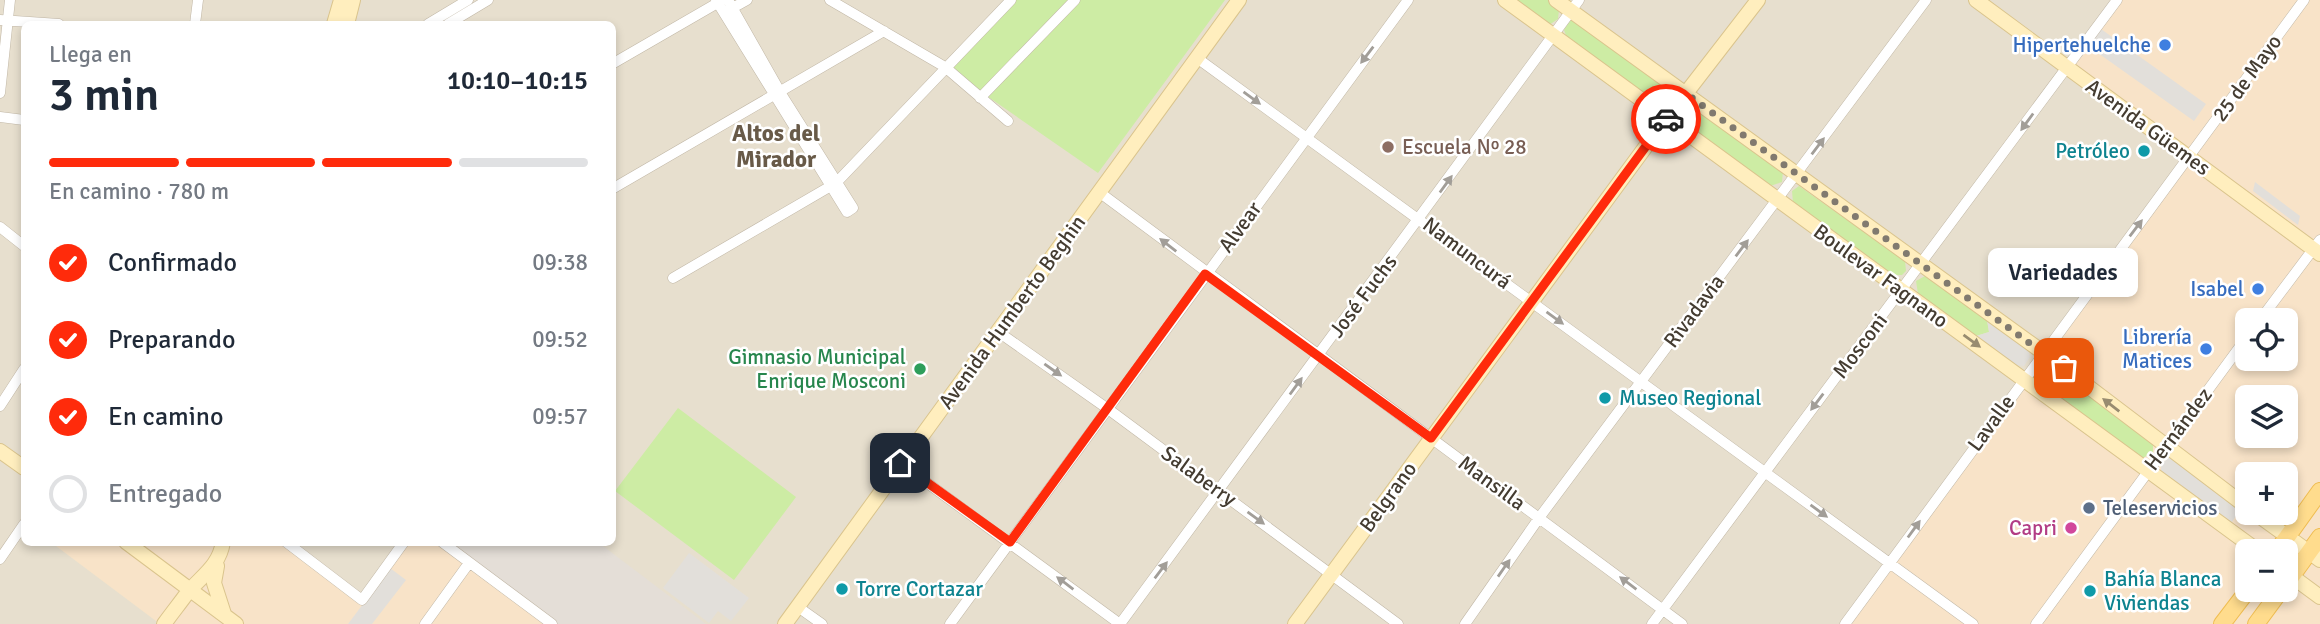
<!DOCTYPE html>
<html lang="es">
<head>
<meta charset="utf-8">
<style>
  body { margin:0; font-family:Signika,sans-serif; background:#f6f6f7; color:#1f2937; height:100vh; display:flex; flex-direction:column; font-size:26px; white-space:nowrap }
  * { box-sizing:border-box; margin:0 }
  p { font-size:23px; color:#747a83 }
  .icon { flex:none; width:38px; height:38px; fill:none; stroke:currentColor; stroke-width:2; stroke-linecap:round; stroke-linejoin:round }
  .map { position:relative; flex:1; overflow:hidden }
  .panel { position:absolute; left:21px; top:21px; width:595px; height:525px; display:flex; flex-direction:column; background:#fff; border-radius:10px; box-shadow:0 4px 10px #0003 }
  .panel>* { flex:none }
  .tools { position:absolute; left:2235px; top:308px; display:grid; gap:14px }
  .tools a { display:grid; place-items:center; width:63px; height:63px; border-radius:10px; background:#fff; box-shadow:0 4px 10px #0003; font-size:35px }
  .pin { position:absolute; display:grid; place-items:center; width:60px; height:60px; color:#fff; margin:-30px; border-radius:14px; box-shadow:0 4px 10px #0006 }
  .courier { position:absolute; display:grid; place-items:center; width:70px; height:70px; margin:-35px; border:5px solid #ff2b0b; border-radius:50%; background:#fff; color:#222; box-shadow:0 2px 9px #0007 }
  .bubble { position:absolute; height:49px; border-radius:10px; background:#fff; box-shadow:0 4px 10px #0003; font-size:23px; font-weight:600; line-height:49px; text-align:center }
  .overview em { font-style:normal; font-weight:600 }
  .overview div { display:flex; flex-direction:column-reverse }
  .overview { display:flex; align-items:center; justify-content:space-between; height:119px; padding:0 28px }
  h1 { font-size:46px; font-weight:600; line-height:52px }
  .bar { display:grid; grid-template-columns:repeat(4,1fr); gap:10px 7px; align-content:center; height:84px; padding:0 28px }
  .bar i { height:9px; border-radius:5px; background:#e0e1e3 }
  .bar .active { background:#ff2b0b }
  .bar p { grid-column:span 4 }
  ol { padding:0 28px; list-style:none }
  li { display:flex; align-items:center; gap:21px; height:77px }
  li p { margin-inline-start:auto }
  li .icon { padding:7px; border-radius:50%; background:#ff2b0b; color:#fff; stroke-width:4 }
  li:last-child { color:#747a83 }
  li i { width:38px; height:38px; border:4px solid #e0e1e3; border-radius:50% }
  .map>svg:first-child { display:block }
</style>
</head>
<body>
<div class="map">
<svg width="2320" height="624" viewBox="0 0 2320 624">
  <rect width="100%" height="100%" fill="#f3ede1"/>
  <path fill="#e7dfce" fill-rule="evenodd" d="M0,0h2320v624h-2320zM24,24h588v518h-588zM2247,320h39v39h-39zM2247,397h39v39h-39zM2247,474h39v39h-39zM2247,551h39v39h-39z"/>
  <path fill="#f8e3c8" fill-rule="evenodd" d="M2117,0h203v624h-475l344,-467 -122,-90zM2247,320h39v39h-39zM2247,397h39v39h-39zM2247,474h39v39h-39zM2247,551h39v39h-39z
    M212,542l4,3 1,-3 69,1 75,57 43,-57h38l110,81h-392l-108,-81z"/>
  <path fill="#e4ded7" d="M442,543h157l107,81h-154z"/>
  <path fill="#cdeca4" d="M1004,0h221l-127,173 -153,-106z
    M1513,0h36l10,10 -1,9 -9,6z
    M1570,20l6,1 97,72 -6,11h-9l-91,-66 -3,-8z
    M1690,104l93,67 -1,11 -12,4 -88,-65v-13z
    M1799,186l106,75 1,10 -4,4h-9l-100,-72 -1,-12z
    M1925,276l62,44 2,12 -13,4 -58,-42 -2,-13z
    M2044,367h7l102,76v9l-10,6 -101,-72 -5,-11z
    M678,408l118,89 -62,83 -119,-89z"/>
  <path fill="#e2dfda" d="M2101,29l105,75 -12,17 -106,-75z
    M2255,182l45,34 -2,9 -45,-34z
    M1987,320l40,28 3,9 -6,9 -9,-1 -39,-29 13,-4z
    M2169,456l73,51 -12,18 -69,-52v-8z
    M689,553l60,45 -18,23 -13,-10 -9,12 -46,-35z
    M390,568l16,12 -34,44h-24z"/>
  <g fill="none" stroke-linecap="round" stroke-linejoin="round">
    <defs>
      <path id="street" d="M716,0l131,212 6,-4 -70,-111 -55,-97
        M830,0l115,67 63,54
        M729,10l18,-10
        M0,20l59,4
        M195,24l3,-24
        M428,24l40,-24
        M448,24l40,-24
        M1197,58l776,566
        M612,64l109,-63
        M0,93l10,-93
        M980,98l95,-98
        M0,117l24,3
        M612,189l272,-158
        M1099,192l583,432
        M0,227l24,19
        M673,278l163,-95 175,-183
        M2260,320l60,-80
        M997,331l111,78 290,215
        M0,406l24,-37
        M900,463l220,161
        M286,542l76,58 42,-58
        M442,542l110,82
        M0,559l24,-35
        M798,607l24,17
        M425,624l44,-61
        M950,624l458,-624
        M1120,624l459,-624
        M1465,624l74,-106 387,-518
        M1652,624l465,-624
        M1845,624l459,-624
        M2036,624l211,-287"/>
      <path id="secondary" d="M1505,0l753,551
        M1556,0l488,353 203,154
        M1976,0l344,254
        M334,24l7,-24
        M347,24l6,-24
        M0,451l24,17
        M2255,513l65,47
        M126,542l110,82
        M217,566l-3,17 10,31
        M2286,572l34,25
        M164,624c8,-11 16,-21 24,-32 15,-17 31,-26 35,-50
        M785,624l454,-624
        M1295,624l371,-505 92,-119"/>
      <path id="primary" d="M2277,551l43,-60
        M2286,584l34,-47
        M2222,624l26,-34
        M2256,624l25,-34"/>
    </defs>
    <use href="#street" stroke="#c1b7a6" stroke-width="11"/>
    <use href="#secondary" stroke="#dac48d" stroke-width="16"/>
    <use href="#primary" stroke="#efbd52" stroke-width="18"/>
    <use href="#street" stroke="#fff" stroke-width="10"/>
    <use href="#secondary" stroke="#ffeebe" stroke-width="14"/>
    <use href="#primary" stroke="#ffdc8d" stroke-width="16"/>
  </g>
  <defs><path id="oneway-solid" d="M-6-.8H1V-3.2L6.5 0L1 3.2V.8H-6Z" transform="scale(1.75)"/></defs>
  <g fill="#a29e98">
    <use href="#oneway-solid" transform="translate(1367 55) rotate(127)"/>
    <use href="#oneway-solid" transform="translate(1252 98) rotate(36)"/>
    <use href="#oneway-solid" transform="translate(2027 122) rotate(126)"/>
    <use href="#oneway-solid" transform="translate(1818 146) rotate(-53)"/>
    <use href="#oneway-solid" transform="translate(1446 184) rotate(-54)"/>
    <use href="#oneway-solid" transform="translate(2136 228) rotate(-53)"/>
    <use href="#oneway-solid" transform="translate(1168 245) rotate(-142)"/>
    <use href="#oneway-solid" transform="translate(1742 248) rotate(-53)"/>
    <use href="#oneway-solid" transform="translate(1555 318) rotate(36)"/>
    <use href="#oneway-solid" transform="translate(1053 370) rotate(35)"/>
    <use href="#oneway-solid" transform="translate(1296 386) rotate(-54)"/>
    <use href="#oneway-solid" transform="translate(1817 402) rotate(127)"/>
    <use href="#oneway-solid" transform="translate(1819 511) rotate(36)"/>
    <use href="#oneway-solid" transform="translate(1256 518) rotate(36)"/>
    <use href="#oneway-solid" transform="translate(1914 529) rotate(-54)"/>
    <use href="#oneway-solid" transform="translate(1504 568) rotate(-55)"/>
    <use href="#oneway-solid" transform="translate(1161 570) rotate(-53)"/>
    <use href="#oneway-solid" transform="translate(1065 583) rotate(-143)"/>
    <use href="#oneway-solid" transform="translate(1628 583) rotate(-143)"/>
  </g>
  <g fill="#988c70">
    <use href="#oneway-solid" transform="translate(1972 341) rotate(36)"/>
    <use href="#oneway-solid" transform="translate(2111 405) rotate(-142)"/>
  </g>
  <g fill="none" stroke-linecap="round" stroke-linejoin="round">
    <path stroke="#817a6f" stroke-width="7" stroke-dasharray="0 12.6" d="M1666,119l22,-24 376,273"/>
    <path stroke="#ff2b0b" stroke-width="9" d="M900,463l110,79 195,-268 226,164 235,-319"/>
  </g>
  <g fill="#3f7fe0" stroke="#fff" stroke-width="2.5">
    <circle cx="2165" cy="45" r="7"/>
    <circle cx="2258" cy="289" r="7"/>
    <circle cx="2206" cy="349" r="7"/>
  </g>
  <circle fill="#8d6e63" stroke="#fff" stroke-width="2.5" cx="1388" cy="147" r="7"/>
  <g fill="#0f9aa8" stroke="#fff" stroke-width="2.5">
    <circle cx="2144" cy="151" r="7"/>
    <circle cx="1605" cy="398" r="7"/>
    <circle cx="842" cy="589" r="7"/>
    <circle cx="2090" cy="591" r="7"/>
  </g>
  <circle fill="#2e9e5b" stroke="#fff" stroke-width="2.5" cx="920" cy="369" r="7"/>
  <circle fill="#5c6f8a" stroke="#fff" stroke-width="2.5" cx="2089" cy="508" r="7"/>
  <circle fill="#d1479c" stroke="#fff" stroke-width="2.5" cx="2071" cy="528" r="7"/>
  <g text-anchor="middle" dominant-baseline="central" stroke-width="5" stroke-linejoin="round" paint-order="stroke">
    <g font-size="21" fill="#366cbe" stroke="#fff" text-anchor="end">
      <text x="2151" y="45">Hipertehuelche</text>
      <text x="2244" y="289">Isabel</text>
      <text x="2192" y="337">Librería<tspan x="2192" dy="24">Matices</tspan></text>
    </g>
    <g font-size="21" fill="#443c31" stroke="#fff">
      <text transform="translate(2247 78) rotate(-54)">25 de Mayo</text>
      <text transform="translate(2148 127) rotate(36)">Avenida Güemes</text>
      <text transform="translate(1240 227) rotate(-54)">Alvear</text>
      <text transform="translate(1467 253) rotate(37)">Namuncurá</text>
      <text transform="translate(1881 276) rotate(36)">Boulevar Fagnano</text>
      <text transform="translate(1363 296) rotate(-53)">José Fuchs</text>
      <text transform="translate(1694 311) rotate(-53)">Rivadavia</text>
      <text transform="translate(1012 312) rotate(-54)">Avenida Humberto Beghin</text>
      <text transform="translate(1860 346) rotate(-53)">Mosconi</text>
      <text transform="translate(1991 423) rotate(-54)">Lavalle</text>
      <text transform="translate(2178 429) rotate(-53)">Hernández</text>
      <text transform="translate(1199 476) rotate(36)">Salaberry</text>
      <text transform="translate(1492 483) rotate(36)">Mansilla</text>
      <text transform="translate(1388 497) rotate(-54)">Belgrano</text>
    </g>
    <g font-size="21" fill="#785e54" stroke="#fff" text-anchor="start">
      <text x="1402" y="147">Escuela Nº 28</text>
    </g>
    <g font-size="21" fill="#0d838f" stroke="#fff" text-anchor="start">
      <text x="2130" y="151" text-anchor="end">Petróleo</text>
      <text x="1619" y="398">Museo Regional</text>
      <text x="2104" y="579">Bahía Blanca<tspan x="2104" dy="24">Viviendas</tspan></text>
      <text x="856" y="589">Torre Cortazar</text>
    </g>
    <g font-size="21" fill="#27864d" stroke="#fff" text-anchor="end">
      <text x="906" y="357">Gimnasio Municipal<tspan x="906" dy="24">Enrique Mosconi</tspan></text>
    </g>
    <g font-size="21" fill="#4e5e75" stroke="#fff" text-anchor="start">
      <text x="2103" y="508">Teleservicios</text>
    </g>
    <g font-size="21" fill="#b23c85" stroke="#fff" text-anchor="end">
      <text x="2057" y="528">Capri</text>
    </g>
    <g font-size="23" font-weight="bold" fill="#685a48" stroke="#fff">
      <text x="776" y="133">Altos del<tspan x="776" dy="26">Mirador</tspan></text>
    </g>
  </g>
</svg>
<div class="tools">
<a><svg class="icon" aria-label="locate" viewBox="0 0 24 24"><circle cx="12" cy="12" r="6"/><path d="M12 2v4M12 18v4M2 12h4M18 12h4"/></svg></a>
<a><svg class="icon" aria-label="layers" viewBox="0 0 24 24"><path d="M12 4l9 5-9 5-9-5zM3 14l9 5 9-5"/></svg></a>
<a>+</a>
<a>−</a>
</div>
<div class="pin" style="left:2064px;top:368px;background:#ea580c"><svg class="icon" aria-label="bag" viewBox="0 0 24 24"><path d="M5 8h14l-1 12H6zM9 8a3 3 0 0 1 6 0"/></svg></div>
<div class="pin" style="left:900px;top:463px;background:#1f2937"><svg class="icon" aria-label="home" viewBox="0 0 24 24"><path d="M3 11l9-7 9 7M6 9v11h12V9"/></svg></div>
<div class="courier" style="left:1666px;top:119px"><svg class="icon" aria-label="car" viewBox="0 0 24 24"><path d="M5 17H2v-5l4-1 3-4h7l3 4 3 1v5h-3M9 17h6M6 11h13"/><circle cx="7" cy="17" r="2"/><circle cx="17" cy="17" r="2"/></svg></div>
<div class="bubble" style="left:1988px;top:248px;width:150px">Variedades</div>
<section class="panel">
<div class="overview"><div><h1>3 min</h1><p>Llega en</p></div><em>10:10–10:15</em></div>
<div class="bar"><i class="active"></i><i class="active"></i><i class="active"></i><i></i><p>En camino · 780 m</p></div>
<ol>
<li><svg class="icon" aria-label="check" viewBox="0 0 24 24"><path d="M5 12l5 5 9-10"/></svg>Confirmado<p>09:38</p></li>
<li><svg class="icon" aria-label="check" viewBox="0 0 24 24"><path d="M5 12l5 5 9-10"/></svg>Preparando<p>09:52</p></li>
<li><svg class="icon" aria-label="check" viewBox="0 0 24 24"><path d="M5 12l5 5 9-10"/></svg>En camino<p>09:57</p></li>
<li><i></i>Entregado</li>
</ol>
</section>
</div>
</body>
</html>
